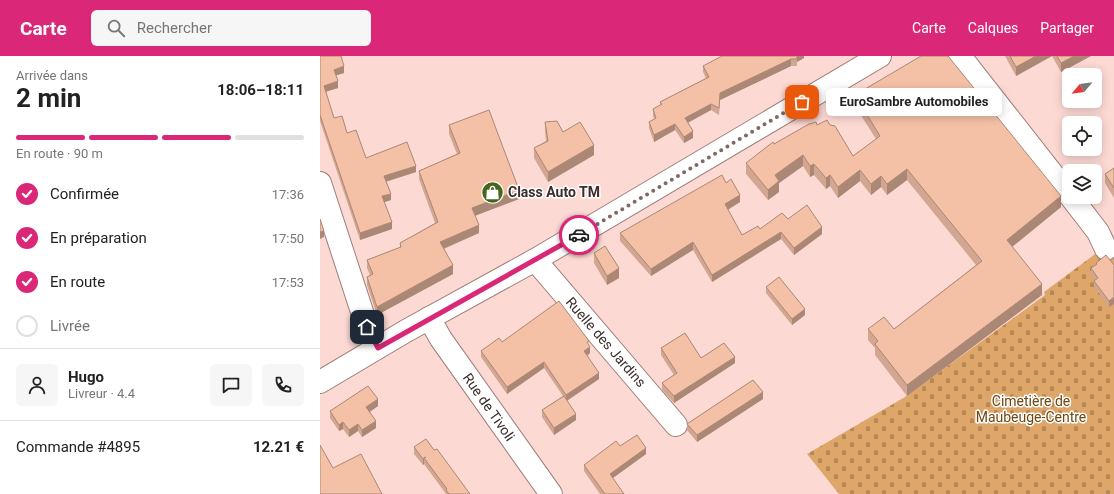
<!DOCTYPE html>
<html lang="fr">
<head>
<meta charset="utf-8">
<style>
  body { margin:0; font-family:Roboto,sans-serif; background:#f6f6f6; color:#222; height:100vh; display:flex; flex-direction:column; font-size:15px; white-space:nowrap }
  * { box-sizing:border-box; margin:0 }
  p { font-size:13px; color:#767676 }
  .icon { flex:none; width:22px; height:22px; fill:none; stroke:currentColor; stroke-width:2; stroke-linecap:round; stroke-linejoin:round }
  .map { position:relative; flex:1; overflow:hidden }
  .sheet { display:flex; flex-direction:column; background:#fff; width:320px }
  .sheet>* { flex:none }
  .needle { width:26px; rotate:241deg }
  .buttons { position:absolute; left:742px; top:12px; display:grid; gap:8px }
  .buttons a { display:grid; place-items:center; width:40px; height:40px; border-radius:6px; background:#fff; box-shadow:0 2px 10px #0003; font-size:20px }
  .pin { position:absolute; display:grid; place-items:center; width:34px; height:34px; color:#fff; margin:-17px; border-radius:8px; box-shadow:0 2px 6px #0006 }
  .courier { position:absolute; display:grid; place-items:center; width:40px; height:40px; margin:-20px; border:3px solid #db2777; border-radius:50%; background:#fff; color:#222; box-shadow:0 1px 5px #0007 }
  .bubble { position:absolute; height:28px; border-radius:6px; background:#fff; box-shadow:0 2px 10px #0003; font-size:13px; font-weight:700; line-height:28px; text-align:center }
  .overview em { font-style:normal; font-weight:700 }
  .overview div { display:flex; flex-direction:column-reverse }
  .overview { display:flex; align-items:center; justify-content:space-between; height:68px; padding:0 16px }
  h1 { font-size:26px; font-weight:700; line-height:30px }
  .bar { display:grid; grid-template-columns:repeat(4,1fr); gap:6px 4px; align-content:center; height:48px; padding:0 16px }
  .bar i { height:5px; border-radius:3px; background:#e0e0e0 }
  .bar .selected { background:#db2777 }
  .bar p { grid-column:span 4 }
  .line { display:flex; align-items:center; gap:10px; padding:0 16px; border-top:1px solid #e0e0e0 }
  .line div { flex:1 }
  .round { display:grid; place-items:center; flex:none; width:42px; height:42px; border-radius:6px; background:#f6f6f6 }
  ol { padding:0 16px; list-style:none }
  li { display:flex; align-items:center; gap:12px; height:44px }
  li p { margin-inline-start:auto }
  li .icon { padding:4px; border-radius:50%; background:#db2777; color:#fff; stroke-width:4 }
  li:last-child { color:#767676 }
  li i { width:22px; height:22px; border:2px solid #e0e0e0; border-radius:50% }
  header { display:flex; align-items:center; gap:24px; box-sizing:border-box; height:56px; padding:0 20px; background:#db2777; color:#fff }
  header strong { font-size:19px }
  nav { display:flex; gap:22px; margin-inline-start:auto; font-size:14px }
  .search { width:280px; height:36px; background:#f6f6f6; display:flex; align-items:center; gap:10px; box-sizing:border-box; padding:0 14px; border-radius:6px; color:#767676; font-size:15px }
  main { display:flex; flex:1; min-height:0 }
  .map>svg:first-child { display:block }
</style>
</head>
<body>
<header>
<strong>Carte</strong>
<div class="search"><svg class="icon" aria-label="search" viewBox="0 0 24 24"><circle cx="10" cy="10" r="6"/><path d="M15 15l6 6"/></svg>Rechercher</div>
<nav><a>Carte</a><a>Calques</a><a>Partager</a></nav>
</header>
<main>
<section class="sheet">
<div class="overview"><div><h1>2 min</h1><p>Arrivée dans</p></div><em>18:06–18:11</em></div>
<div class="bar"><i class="selected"></i><i class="selected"></i><i class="selected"></i><i></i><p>En route · 90 m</p></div>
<ol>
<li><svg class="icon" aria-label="check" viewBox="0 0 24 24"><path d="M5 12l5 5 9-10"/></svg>Confirmée<p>17:36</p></li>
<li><svg class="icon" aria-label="check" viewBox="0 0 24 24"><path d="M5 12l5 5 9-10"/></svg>En préparation<p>17:50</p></li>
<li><svg class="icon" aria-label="check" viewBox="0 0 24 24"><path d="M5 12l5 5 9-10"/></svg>En route<p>17:53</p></li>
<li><i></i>Livrée</li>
</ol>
<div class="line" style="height:72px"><a class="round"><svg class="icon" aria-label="person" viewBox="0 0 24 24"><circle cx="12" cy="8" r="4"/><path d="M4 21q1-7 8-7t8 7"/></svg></a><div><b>Hugo</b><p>Livreur · 4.4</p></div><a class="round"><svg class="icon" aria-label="chat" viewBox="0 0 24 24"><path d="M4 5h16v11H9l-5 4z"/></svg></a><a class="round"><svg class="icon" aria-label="phone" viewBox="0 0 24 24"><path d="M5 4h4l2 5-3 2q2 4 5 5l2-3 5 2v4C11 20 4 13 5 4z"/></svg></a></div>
<div class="line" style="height:52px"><div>Commande #4895</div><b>12.21 €</b></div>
</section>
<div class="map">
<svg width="794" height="438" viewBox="0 0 794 438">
  <defs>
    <pattern id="cemetery-stones" width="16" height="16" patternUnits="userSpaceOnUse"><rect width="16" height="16" fill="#dea668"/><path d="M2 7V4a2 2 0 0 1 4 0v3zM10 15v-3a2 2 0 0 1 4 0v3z" fill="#b58856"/></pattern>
  </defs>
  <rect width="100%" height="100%" fill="#fdd9d4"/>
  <path fill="url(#cemetery-stones)" d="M794,184v254h-275l-32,-40 98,-57 140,-102 -1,-3z"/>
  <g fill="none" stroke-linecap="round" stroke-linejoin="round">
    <defs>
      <path id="minor" d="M640,0l109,139
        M0,127l47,144 10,21
        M751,141l27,35 8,17
        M215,204l141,165
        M109,262l12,21 110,155"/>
      <path id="major" d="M0,326l86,-51 129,-71 345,-204"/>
    </defs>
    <use href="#minor" stroke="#9d7d78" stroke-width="24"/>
    <use href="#major" stroke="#9d7d78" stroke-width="24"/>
    <use href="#minor" stroke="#fff" stroke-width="22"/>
    <use href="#major" stroke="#fff" stroke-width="22"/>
  </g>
  <path fill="#d2a690" d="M0,0l24,17 -8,2 2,13 -12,4 8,26 13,15 19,25 50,14 -30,10 5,18 -7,2 8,27 -32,11 -40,-119z
    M484,0v2l-7,4v4h-6l-71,34 -1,15 -8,-5 -23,13 5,15 -9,5 -9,-13 -21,12 -5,-14v-6l5,-3 -1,-3v-7l7,-4v-3l46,-24 -3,-6v-6z
    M685,0h47l-36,20z
    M732,0h39l-30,16z
    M535,39l206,112 -49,40 30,48 -135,101 -32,-41v-7l-7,-8v-11h26l82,-64 -69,-85 -20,15 -6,-8 -10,8 -11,-14 -22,17 -8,-12 -4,3 -12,-14 -4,2 -7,-11 -24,17v9l-11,8 -22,-26v-11l28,-19 43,-19 36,31 23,-17 -21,-33z
    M225,66l18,10 31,23 -46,27 -14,-24v-10l12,-7 -1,-10z
    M129,69l70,74 -44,16 4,18 -35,16 9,25 -76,41 -10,-30v-8l3,-2 -3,-7v-8l33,-13v-4l35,-20 -16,-44v-8l38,-17 -8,-20z
    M794,112v30l-9,-15v-9z
    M406,127l14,19 -12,8 14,25 18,-6 28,-10 34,15 -28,21 -13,-16 -69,43 -19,-32 -42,26 -31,-35v-8z
    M274,197l25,25 -12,7 -13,-22z
    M776,207l18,2v40v-1l-5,3 -15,-20v-6l1,-1 -4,-5v-7l5,-3z
    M446,231l39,28 -13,10 -26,-32z
    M182,286l87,4 1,7 -3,3 12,23 -32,22 9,19 -22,15 -12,-18v-7l21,-14 -19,-28 -37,26 -26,-37v-6z
    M341,292l40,10 34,5 -61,40 -12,-13v-7l12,-8 -13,-20z
    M443,343l-66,43 -10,-12v-6z
    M58,350l-8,6 6,16 -14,9 -4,-6 -9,6 -6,-8 -4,2 -9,-13v-7z
    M300,390l26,8 -33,24 11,16h-24l-16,-23v-6z
    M94,391l20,3 36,44h-24l-22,-30 -1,1 -9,-11z"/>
  <path fill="#ab8775" d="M477,0h7v2l-7,4v4z
    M716,0h16l-36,20v-9z
    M754,0h17l-30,16v-9z
    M471,3v7l-71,34 -1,15 1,-22z
    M24,10v7l-10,3v-6z
    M18,25v7l-14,4v-6z
    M391,48v6l-26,14v-6z
    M355,68v6l-21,12v-7z
    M373,75v7l-9,5v-6z
    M274,89v10l-46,27v-10z
    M483,99v11l-24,17v9l-11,8v-10l7,-15z
    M494,108v11l-4,2v-11z
    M96,110v6l-32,10v-6z
    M587,113v11l-20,15v-11z
    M540,114v11l-22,17v-11z
    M510,119v11l-4,3v-11z
    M561,120v11l-10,8v-11z
    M199,134v9l-47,18v-9z
    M71,138v6l-9,3v-7z
    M420,139v7l-15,9v-7z
    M741,140v11l-54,44v-11z
    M72,166v7l-32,11v-7z
    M159,169v8l-39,17v-8z
    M502,171v7l-28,21v-7z
    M4,175v6l-4,2v-7z
    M461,176v7l-69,43v-7z
    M373,186v8l-42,26v-7z
    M133,209v9l-76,41v-8z
    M299,212v10l-12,7v-9z
    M722,228v11l-135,101v-11z
    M794,241v7l-5,3v-6z
    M485,253v6l-13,10v-6z
    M270,291v6l-6,5v-7z
    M415,301v6l-61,40v-7z
    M224,306v6l-37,26v-7z
    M279,317v6l-33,22v-6z
    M443,336v7l-66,43v-7z
    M58,343v7l-12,8v-7z
    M256,358v6l-22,15v-7z
    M56,365v7l-14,9v-7z
    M23,366v7l-4,2v-6z
    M38,368v7l-9,6v-7z
    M326,392v6l-36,26v-6z
    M104,402v6l-1,1v-6z"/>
  <path fill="#f4c1a7" stroke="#ab8775" d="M0,0h21l3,10 -10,4 4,11 -14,5 10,32 8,-2 5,17 9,-3 10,28 41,-16 9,24 -32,10 7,18 -9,2 10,26 -32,11 -40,-118z
    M402,0h75v3h-6l-71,34 -1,15 -8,-4 -26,14 8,13 -9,6 -9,-13 -21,11 -5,-13 7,-4 -3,-9 9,-5 -2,-2 49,-25 -6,-11z
    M601,0h27l113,140 -54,44 35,44 -135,101 -32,-41 3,-3 -10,-12 16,-12 10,12 88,-68 -75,-92 -20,15 -6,-8 -10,8 -11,-14 -22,17 -8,-12 -4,3 -12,-14 -4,2 -7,-11 -28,20 4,6 -11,9 -22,-27 27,-21 1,2 35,-20 7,-2 1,3 10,-5 3,5 5,1 18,30 27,-20 -25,-41z
    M690,0h26l-20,11z
    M737,0h17l-13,7z
    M169,54l30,80 -47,18 7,17 -39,17 13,23 -76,42 -10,-30 6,-3 -6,-14 34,-13 -1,-4 38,-21 -19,-51 41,-18 -11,-28z
    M237,65l6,11 17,-10 14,23 -46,27 -14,-24 14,-7 -3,-19z
    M794,112v20l-9,-14z
    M402,119l4,8 5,-4 9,16 -15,9 17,31 16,-9 2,3 22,-16 6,6 19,-14 15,22 -28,21 -13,-16 -69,43 -19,-33 -42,27 -31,-36z
    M0,163l4,12 -4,1z
    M285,190l14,22 -12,8 -13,-23z
    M786,199l8,10v33v-1l-5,4 -15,-20 4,-3 -7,-10 6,-4 -1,-1z
    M459,221l26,32 -13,10 -26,-32z
    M239,245l30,40 -2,1 3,5 -6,4 15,22 -33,22 -22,-33 -37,25 -26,-36 18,-13 3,4z
    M365,277l16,25 23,-15 11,14 -61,39 -12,-13 15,-10 -16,-25z
    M433,324l10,12 -66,43 -10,-11z
    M48,330l10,13 -12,8 10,14 -14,9 -4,-6 -9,6 -6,-8 -4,3 -9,-14z
    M244,340l12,18 -22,14 -12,-18z
    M317,379l9,13 -36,26 14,20h-19l-21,-29 32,-24 4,5z
    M106,383l8,11 3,-1 33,45h-21l-3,-4 1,-1 -23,-31 2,-1 -3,2 -9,-12z
    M0,389l13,23 28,-14 21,40h-62z"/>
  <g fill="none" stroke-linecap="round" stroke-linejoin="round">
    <path stroke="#7e6966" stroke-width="4" stroke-dasharray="0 7.2" d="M259,179l223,-133"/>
    <path stroke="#db2777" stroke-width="5" d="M47,271l11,21 201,-113"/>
  </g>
  <defs>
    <symbol id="shop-disc" viewBox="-11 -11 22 22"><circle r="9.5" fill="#476519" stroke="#fff"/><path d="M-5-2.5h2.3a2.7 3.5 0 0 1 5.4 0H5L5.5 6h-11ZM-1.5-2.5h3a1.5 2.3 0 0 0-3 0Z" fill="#fff"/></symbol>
  </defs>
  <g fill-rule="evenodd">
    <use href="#shop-disc" x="160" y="124" width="25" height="25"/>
  </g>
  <g text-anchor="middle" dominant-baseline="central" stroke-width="3" stroke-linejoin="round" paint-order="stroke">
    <g font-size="14" font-weight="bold" fill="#3a2d2b" stroke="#fff" text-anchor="start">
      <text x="188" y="136">Class Auto TM</text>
    </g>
    <g font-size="14" fill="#3a2d2b" stroke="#fff">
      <text transform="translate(286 286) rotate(49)">Ruelle des Jardins</text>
      <text transform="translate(169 351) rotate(55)">Rue de Tivoli</text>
    </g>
    <g font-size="14" fill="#6f4610" stroke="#fff">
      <text x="711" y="345">Cimetière de<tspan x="711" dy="16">Maubeuge-Centre</tspan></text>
    </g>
  </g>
</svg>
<div class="buttons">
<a><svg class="needle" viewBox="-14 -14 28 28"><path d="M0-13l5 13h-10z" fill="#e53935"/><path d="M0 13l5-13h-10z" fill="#767676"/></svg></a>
<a><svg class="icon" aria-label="locate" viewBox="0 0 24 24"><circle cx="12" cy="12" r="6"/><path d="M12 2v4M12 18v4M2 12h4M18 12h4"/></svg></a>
<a><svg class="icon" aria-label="layers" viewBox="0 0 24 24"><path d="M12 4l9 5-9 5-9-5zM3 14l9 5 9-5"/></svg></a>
</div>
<div class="pin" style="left:482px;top:46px;background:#ea580c"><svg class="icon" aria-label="bag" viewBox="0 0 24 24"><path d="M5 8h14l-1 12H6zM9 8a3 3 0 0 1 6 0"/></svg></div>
<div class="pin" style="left:47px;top:271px;background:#1f2937"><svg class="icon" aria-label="home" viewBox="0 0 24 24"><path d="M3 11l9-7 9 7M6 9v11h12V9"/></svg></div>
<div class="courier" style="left:259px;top:179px"><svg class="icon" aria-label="car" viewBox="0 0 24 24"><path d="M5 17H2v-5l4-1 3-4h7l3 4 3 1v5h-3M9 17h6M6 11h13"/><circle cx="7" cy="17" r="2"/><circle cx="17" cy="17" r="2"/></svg></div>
<div class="bubble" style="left:506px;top:32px;width:176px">EuroSambre Automobiles</div>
</div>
</main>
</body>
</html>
